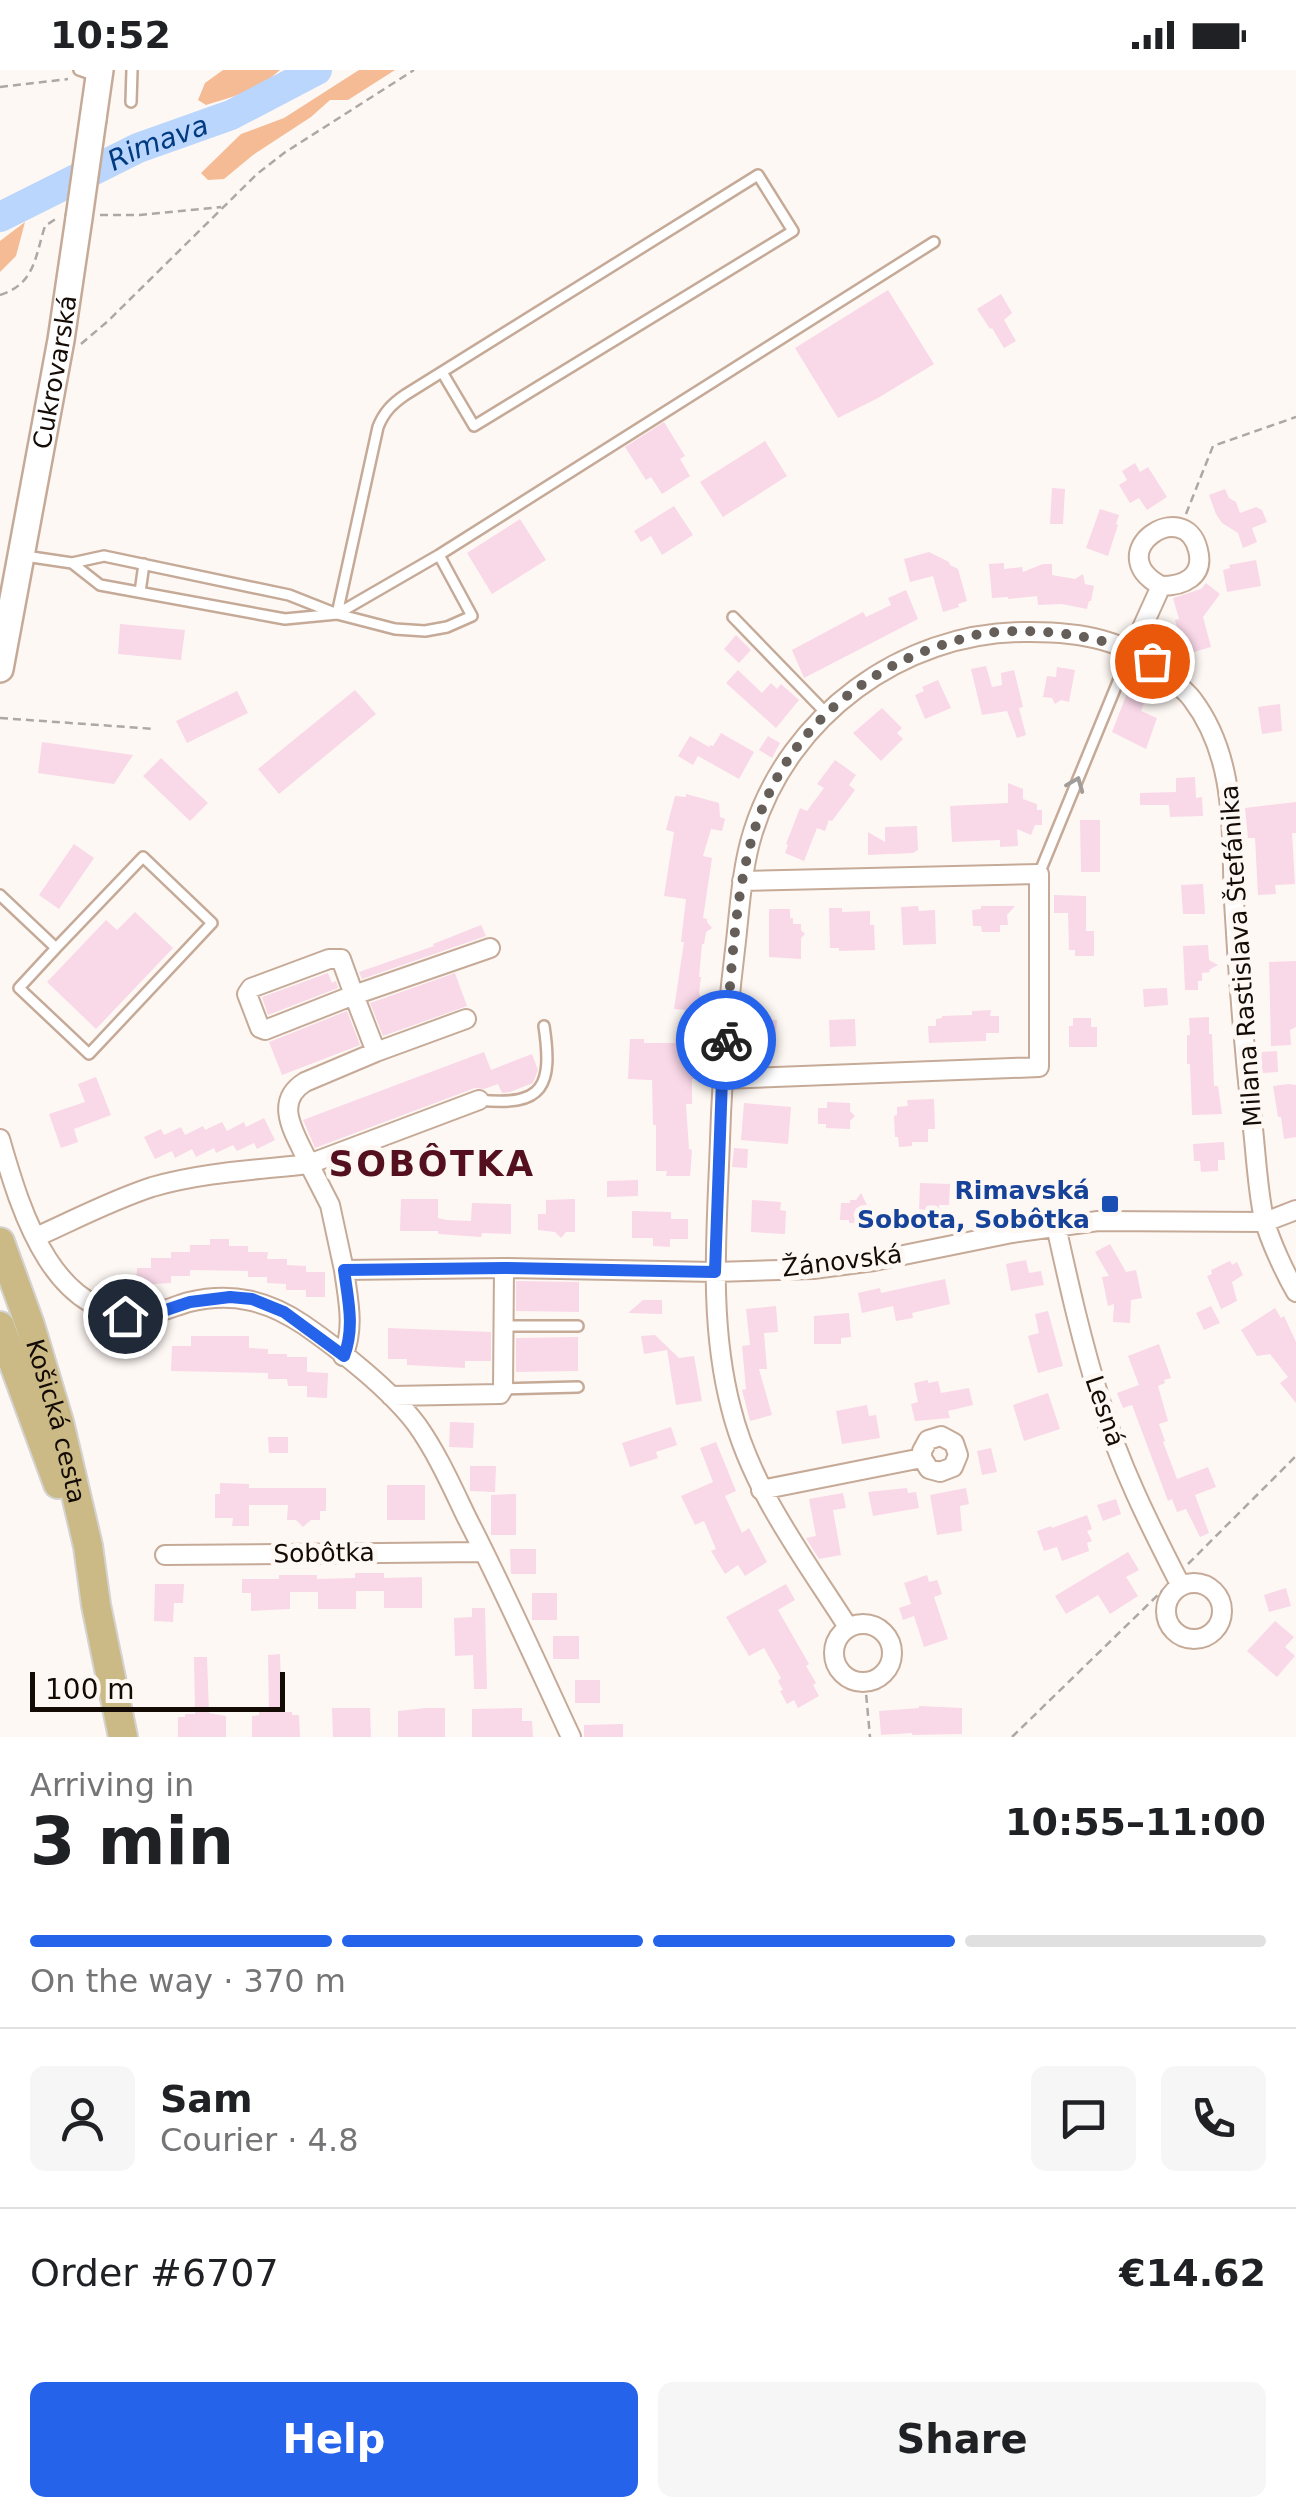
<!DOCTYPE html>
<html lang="en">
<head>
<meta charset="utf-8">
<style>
  body { margin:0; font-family:"DejaVu Sans",sans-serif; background:#f6f6f6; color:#202124; height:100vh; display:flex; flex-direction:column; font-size:38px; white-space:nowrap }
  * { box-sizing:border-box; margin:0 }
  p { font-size:32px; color:#757577 }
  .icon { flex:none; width:55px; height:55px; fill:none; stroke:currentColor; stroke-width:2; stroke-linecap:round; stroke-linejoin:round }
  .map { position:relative; height:1667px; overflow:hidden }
  .sheet { display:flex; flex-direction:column; background:#fff; flex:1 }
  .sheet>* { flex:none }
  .scale { position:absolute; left:30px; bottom:25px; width:255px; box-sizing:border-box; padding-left:10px; border:5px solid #140b05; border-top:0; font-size:28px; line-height:35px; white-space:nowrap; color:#140b05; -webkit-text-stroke:8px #fef8f4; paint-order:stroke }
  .pin { position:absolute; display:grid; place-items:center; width:85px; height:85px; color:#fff; margin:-42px; border:5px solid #fff; border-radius:50%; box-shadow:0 2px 10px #0007 }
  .courier { position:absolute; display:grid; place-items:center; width:100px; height:100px; margin:-50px; border:8px solid #2563eb; border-radius:50%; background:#fff; color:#222; box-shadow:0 2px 12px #0007 }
  .overview em { font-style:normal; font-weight:700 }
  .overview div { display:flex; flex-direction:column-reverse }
  .overview { display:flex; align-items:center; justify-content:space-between; height:170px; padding:0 30px }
  h1 { font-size:65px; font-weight:700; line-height:75px }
  .bar { display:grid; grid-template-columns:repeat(4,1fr); gap:15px 10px; align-content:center; height:120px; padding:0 30px }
  .bar i { height:12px; border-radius:8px; background:#e0e0e0 }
  .bar .current { background:#2563eb }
  .bar p { grid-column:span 4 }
  .line { display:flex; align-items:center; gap:25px; padding:0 30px; border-top:2px solid #e0e0e0 }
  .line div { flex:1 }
  .round { display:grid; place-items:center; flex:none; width:105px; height:105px; border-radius:15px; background:#f6f6f6 }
  .action { display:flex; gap:20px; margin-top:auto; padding:20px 30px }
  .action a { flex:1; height:115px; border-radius:15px; background:#2563eb; color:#fff; font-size:40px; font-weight:700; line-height:115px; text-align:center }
  .action a+a { background:#f6f6f6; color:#202124 }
  .status { display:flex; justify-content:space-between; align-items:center; height:70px; padding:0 50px; background:#fff; direction:ltr }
  .status svg { height:28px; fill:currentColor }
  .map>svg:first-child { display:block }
</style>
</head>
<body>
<div class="status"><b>10:52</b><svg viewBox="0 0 49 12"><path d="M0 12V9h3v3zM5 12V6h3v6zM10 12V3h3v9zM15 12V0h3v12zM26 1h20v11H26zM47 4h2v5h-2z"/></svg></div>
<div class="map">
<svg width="1296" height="1667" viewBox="0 0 1296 1667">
  <rect width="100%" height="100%" fill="#fef8f4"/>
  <path fill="#f4bb94" d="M223,0h57c-23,21 -44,26 -74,35l-8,-5 7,-17z
    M359,0h36l-47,30h-18l-19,17 -58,38 -29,24 -16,1 -7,-7 40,-39 43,-16z
    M25,152l-9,34 -16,16v-31z"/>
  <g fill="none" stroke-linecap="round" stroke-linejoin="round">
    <path stroke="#bad6fc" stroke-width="30" id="s1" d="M0,147l138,-69 93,-33 86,-45"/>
  </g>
  <path fill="#f9d8e8" d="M888,220l46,74 -56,34 -40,20 -43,-70z
    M1001,224l11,19 -8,7 12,21 -12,7 -12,-20 -2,1 -13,-20z
    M664,352l21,34 -5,3 10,17 -28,18 -11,-17 -5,3 -21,-33z
    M765,371l22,35 -64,41 -23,-35z
    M1135,393l5,9 8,-5 19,30 -20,13 -8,-12 -9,5 -11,-18 8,-5 -5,-9z
    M1052,418l13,1 -2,35h-13z
    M1225,419l4,9 7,4 4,11 16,-6 6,3 5,12 -15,6 5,14 -14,6 -5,-15 -16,-10 -6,-9 -7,-19z
    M674,436l19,29 -31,20 -11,-19 -10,6 -7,-11z
    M1100,439l19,6 -3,9 2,1 -10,31 -22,-8z
    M520,449l26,41 -54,34 -25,-41z
    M929,482l20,10 1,3 8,4 9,32 -9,3 1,3 -16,5 -10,-36 -23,6 -6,-23z
    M1256,490l5,26 -34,6 -4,-22 7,-2 -1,-3z
    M1004,493v6l18,-2 1,5 20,-8h9v11l23,4 8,-5 2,10 9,2 -3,15h-2l-2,8 -25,-5 -24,1 -1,-9 -29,3v-2l-16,1 -3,-34z
    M1206,513l14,11 -17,23 8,30 -27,8 -9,-35 4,-1 -6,-21 28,-9z
    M906,520l12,29 -114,59 -12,-28 71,-38 3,5 25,-12 -3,-7z
    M120,554l65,6 -4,30 -63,-6z
    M736,565l15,15 -12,13 -15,-14z
    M986,596l6,21 10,-2 -1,-12 13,-3 9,37 -4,1 7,27 -9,3 -10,-27 -25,4 -11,-46z
    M1057,597l18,3 -6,32 -8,-2 -6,4 -3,-6 -9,-1 4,-21 9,1z
    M738,600l24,23 9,-10 6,6 4,-5 18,16 -23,28 -50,-45z
    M938,610l13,28 -26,11 -10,-24 9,-4 -2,-4z
    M355,620l21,24 -97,80 -21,-25z
    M237,621l11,22 -61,30 -11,-22z
    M1128,621l18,7 -5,13 16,7 -11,31 -34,-17z
    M1280,634l2,27 -20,3 -4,-27z
    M882,638l20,20 -5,5 6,6 -22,22 -28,-28z
    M721,663l33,19 -15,27 -41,-23 -5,9 -15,-9 12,-20 19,11 1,-2 3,1z
    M768,666l12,7 -8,15 -13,-8z
    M42,672l91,13 -19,29 -76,-11z
    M161,688l47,45 -18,18 -47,-45z
    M835,690l21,15 -7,10 6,5 -23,31 -3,-1 -4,11 -8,-3 -13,33 -19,-8 3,-8 -2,-1 14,-36 7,3 17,-23 -7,-4z
    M1195,707l1,21 6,-1 1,19 -33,1 -1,-12h-29v-12l36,-1v-14z
    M1008,713l15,6v10l14,5v6h5v15h-7l-4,10 -14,-6 1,17 -18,1v-7l-48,2 -2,-36 58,-3z
    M686,724l33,9 1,14 5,2 -3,12 -11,-2 -8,27 9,2 -9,60 4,1v3l5,6 -6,4 -2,12h-2l-3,33h2l-2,16 4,11 -5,7 -24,-2 10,-67h-3l5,-43 -22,-3 10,-64 -8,-2 9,-34 11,1z
    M1296,732v31h-4l3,51 -20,1 1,9 -18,1 -3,-57h-7l-3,-30z
    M1080,750h20v52h-19z
    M917,756l1,24 -5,3 -45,2v-23l17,10v-15z
    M74,774l20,14 -35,51 -20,-14z
    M1203,814l2,30h-22l-2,-29z
    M1054,825l32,1v35h8v25h-19v-6h-6l-1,-37h-14z
    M918,836l1,5 16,-1 1,34 -33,1 -2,-38z
    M981,836h34l-8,9 1,10h-8v7h-18l-1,-6h-8l-1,-16 9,-1z
    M829,838h13v4l28,-1v14h4l1,25 -36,1v-3h-9z
    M769,839h21v9h3v6h8v6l4,4 -4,4v21l-32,-2z
    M135,842l38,36 -77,81 -49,-47 59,-62 11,10z
    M481,855l5,11 -124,43 -3,-7 75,-26 -1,-2z
    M1208,875l1,15 9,5 -9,5 1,2 -8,1v8h-4v9h-13l-2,-44z
    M1296,891v66l-6,3 1,15 -20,1 -2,-84z
    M328,903l4,10 4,-2 2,7 -70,27 -6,-18z
    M455,903l12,33 -84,30 -13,-33z
    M1167,918l1,17 -24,2 -1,-18z
    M991,940l-1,6h9v17h-13v8l-57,2 -1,-17h8v-7l6,-1v-2l30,-1v-4z
    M347,941l13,34 -78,30 -13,-33z
    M1209,947v17h3l2,52h4l4,28 -30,1 -2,-51h-3v-29h3l-1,-17z
    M1073,948h18v9h6v20h-28v-21h4z
    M758,949l19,1 -2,28 -19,-2z
    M855,949l1,27 -26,1 -1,-27z
    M676,964h22l-2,45h-4v25h-6l3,45 3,1 -2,26h-24l1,-5h-11v-46h-3l-1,-45 -24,-1 2,-40h14v4h31z
    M1277,981l1,21 -16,1 -1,-21z
    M484,982l7,18 41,-16 6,16 -5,13 -23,9 -8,1 -4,-9 -14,5 -9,-1 -160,60 -12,-28z
    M96,1007l15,38 -37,14 4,13 -17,6 -12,-34 36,-12 -7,-18z
    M1289,1014l7,1v52l-12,2 -3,-22h-3l-5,-31z
    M934,1029l1,30h-7v13h-16v4l-13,1 -1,-10h-3l-1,-21 3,-1v-8l11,-1 -1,-6z
    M827,1032l23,1v8l5,5 -5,5v8l-24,-1v-4h-8v-16h9z
    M744,1033l47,4 -3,37 -47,-4z
    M264,1048l11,22 -18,9 -3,-6 -17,8 -4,-6 -17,8 -2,-5 -18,9 -4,-8 -17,9 -3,-7 -17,8 -11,-22 17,-8 3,6 17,-8 4,8 18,-9 2,4 17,-8 5,9 17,-9 2,5z
    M1224,1072l1,18h-7v11l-17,1 -1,-11h-6l-1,-17z
    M734,1078l14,1 -1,19 -15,-1z
    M638,1110v16l-31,1v-16z
    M920,1113l30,1 -1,21h-10v8l-20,-1z
    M861,1123l6,12h4l-1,19 -21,-1v-3h-9l1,-17h9v-3h6z
    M401,1129h37v19l8,2 25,1 1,-18 39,1v30l-29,-1 -1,4 -43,-3v-3h-38z
    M575,1129v33h-9l-5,6 -6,-6 -17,-2v-16h8v-14z
    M752,1130l29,2 -1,8 6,1 -1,23 -34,-2z
    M632,1141l39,1v7h17v20h-18v8l-17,-1v-8h-21z
    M210,1169h19v7h19v6h20l-1,7h20v6l19,1v6h19v25h-19v-7h-20v-6l-19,-1v-6h-19v-6l-58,-1v6h-19v7l-35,2 1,-17h14v-10h20v-6h19v-7h20z
    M1110,1174l16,28 10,-2 6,28 -11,2 -1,23 -17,-1 1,-18 -6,2 -6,-29 7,-1 -14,-24z
    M1026,1190l3,13 12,-2 3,14 -33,6 -5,-27z
    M1230,1191l2,4 5,-3 6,13 -11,7 5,19 -16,8 -14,-33 5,-2 -1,-4z
    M945,1209l5,25 -38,9 1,5 -17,3 -3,-15 -31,7 -4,-20 22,-5 1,5z
    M516,1211l63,1v30l-63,-1z
    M643,1230h19v14l-34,-1z
    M776,1236l2,26 -14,1 3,36h-8l13,46 -22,6 -8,-31 4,-1 -4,-43 8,-1 -4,-36z
    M1211,1236l9,17 -16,7 -8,-17z
    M1275,1238l6,10 3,-2 12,26v61l-16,-20 8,-6 -18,-23 -13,2 -16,-26z
    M1048,1241l15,55 -25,7 -10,-37 11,-3 -4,-19z
    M849,1243l2,24 -10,1v6h-27v-28z
    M388,1258l103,4v29h-26v7l-58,-3v-6h-19z
    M655,1265l24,23 15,-2 8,45 -26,4 -9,-55 -23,4 -3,-18z
    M191,1266h58v12l19,1v5h19v3h20v15l21,1 -1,25 -20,-1v-11h-19l-1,-7h-19v-6l-97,-2 1,-25h19z
    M578,1267v34l-62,1v-34z
    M1159,1274l12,34 -7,2 1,3 -7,3 10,35 -9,3 6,17 -2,1 14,37 31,-12 8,20 -21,8 14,38 -9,4 -14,-28 -9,3 -5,-13 -4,2 -36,-96 -9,3 -6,-15 22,-8 -11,-29z
    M928,1310v3l10,-2 3,12 28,-5 4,17 -25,6 2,7 -35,3 -4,-17 7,-2 -4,-19z
    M1048,1323l12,36 -36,12 -11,-36z
    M867,1335l2,11 7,-1 4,23 -38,6 -6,-33z
    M450,1352l24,1 -1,25 -24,-1z
    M671,1357l6,18 -21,7 2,6 -28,9 -8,-24z
    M268,1367h20v16h-19z
    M716,1372l20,49 -11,5 17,37 7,-5 18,34 -22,14 -7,-11 -13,9 -14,-23 5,-2 -12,-28 -9,4 -14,-29 32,-14 -13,-34z
    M991,1378l6,24 -15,3 -5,-24z
    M470,1396h26l-1,26 -25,-1z
    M220,1413l29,1v4h77v23h-6v9h-9l-8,7 -7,-7h-9l1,-15h-39v21h-17l1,-8h-18v-24h5z
    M387,1415h38v35h-38z
    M907,1418l1,5 8,-1 3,16 -46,8 -5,-24z
    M966,1418l3,16 -9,2 2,25 -25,4 -7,-40z
    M843,1423l3,15 -13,2 8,45 -22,4 -13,-21 10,-2 -7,-37z
    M516,1424v41h-25v-40z
    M1116,1429l5,15 -18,7 -6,-16z
    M1087,1445l5,14 -5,2 5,10 -5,2 2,8 -27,10 -5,-14 -13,4 -7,-20 14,-5 1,2z
    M510,1479h26v25h-25z
    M1128,1482l11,18 -13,7 12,19 -28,18 -12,-19 -32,19 -11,-18z
    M355,1503h29v5l38,-1v31h-38v-17h-28v18h-38v-17h-28v17l-39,2v-18h-9v-14h37v-4h38v4l38,-1z
    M927,1505l2,7 8,-2 5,14 -8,3 14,42 -24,8 -10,-31 -11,4 -4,-12 12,-4 -7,-21z
    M155,1514h29l-1,19h-9l-1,19 -19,-1z
    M786,1514l9,16 -17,10 31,54 -3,2 10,17 -3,2 6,11 -21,12 -4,-8 -7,4 -7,-13 3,-1 -5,-9 3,-3 -17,-30 -15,8 -23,-39z
    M1286,1518l5,18 -22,6 -5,-17z
    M532,1523h25v27h-25z
    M472,1538h13l2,81h-13l-1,-34 -18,1 -1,-38 18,-1z
    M1275,1551l19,16 -9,10 10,9 -18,21 -30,-26z
    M553,1566h26v23h-26z
    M280,1584l2,58h10v3h7l1,22h-48v-21l7,-1v-3h10l-1,-57z
    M194,1587h13l2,56 17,3v21h-48v-20h7v-3h10z
    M575,1610h25v23h-25z
    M919,1636l43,2v26l-50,1v-2l-31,2 -2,-24 40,-3z
    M332,1638h38l1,29h-38z
    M426,1638h19v29h-47v-26z
    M522,1638v13h10l1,16h-61v-28z
    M623,1654v13h-39v-12z"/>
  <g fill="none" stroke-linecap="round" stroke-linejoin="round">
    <defs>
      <path id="lane" d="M79,0l17,6
        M131,32l1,-32
        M25,486l47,7 32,-7 185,39 48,19 102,-59 495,-313
        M72,493l28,22 185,34 52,-5 58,15 30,2 22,-4 25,-11 -33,-61
        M140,522l4,-28
        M337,544l41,-187c6,-15 14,-23 27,-32l353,-220 35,56 -319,195 -32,-54
        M733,547l93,96
        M1039,804l92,-224
        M0,825l56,53 87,-91 69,66 -123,131 -70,-66 37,-40
        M479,1030c65,7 74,-14 65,-74
        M502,1256h76
        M503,1319l75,-2"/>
      <path id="street" d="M1132,580l29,-64c22,0 44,-9 37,-36 -13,-55 -99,2 -37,36
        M466,949l-90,33 -71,30c-34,21 -8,54 4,82l170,-64
        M376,982l-22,-57 -89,35 -5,-2 -13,-34 4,-6 78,-29h12l13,36 136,-47
        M722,1009l317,-12v-193l-297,7
        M0,1069c21,73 55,190 153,174 13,-2 24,-8 36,-11 43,-10 78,-2 115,23 36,25 87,65 113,100 20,28 35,62 50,93 37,72 70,146 104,219
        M1056,1156c13,59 26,117 44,174 19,64 50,126 81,186
        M36,1167c38,-17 76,-37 116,-50 51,-15 105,-17 157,-23l21,41 14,65
        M343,1286c12,-29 5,-56 1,-86l160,-2 211,4 98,-3 61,-8 138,-28 86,-12 167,1 31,-12
        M391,1326l109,-2 3,-5 1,-121
        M761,1420l161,-32 7,11 11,3 13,-5 5,-12 -4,-12 -13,-7 -13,4 -6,11v7
        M165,1485l319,-3
        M1166 1541a28 28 0 1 1 56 0a28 28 0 1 1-56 0Z
        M834 1583a29 29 0 1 1 58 0a29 29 0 1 1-58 0Z
        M848,1557c-44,-69 -97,-138 -117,-219 -23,-88 -14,-179 -11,-268 2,-67 8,-133 16,-199 4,-36 6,-74 17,-109 36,-116 149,-199 270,-200 57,-1 105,7 148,47 7,6 16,13 21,20 45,59 39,133 42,202 4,73 10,146 18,219 4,32 5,67 12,99 6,22 21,54 32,73"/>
      <g id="secondary">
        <path d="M93,49l7,-49"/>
        <path id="s2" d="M0,599l61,-329 18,-122"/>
      </g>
      <g id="primary">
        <path id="s3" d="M0,1172l30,83 29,97 29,124 8,59 27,132"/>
        <path d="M0,1256l58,158"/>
      </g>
    </defs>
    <use href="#lane" stroke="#c6aa98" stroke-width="14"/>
    <use href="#street" stroke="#c6aa98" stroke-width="22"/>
    <use href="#secondary" stroke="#c6aa98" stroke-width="30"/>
    <use href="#primary" stroke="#d5d3d2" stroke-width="32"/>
    <path stroke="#aea7a3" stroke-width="2.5" stroke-dasharray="8 5" stroke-linecap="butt" d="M0,17l68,-8
      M100,145h40l81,-8
      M0,225c35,-11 35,-38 45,-69l12,-8
      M81,274l27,-23 149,-147 27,-21 130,-83
      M1186,444l27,-68 83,-29
      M0,648l155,11
      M1188,1494l108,-108
      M865,1612l5,55
      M1012,1667l150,-146"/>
    <use href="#lane" stroke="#fff" stroke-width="9"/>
    <use href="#street" stroke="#fff" stroke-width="18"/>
    <use href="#secondary" stroke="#fff" stroke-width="25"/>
    <use href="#primary" stroke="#cbba86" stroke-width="28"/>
    <defs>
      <path id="secondary-bridge" d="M79,148l14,-99"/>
    </defs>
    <use href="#secondary-bridge" stroke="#c6aa98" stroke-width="30" stroke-linecap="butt"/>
    <use href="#secondary-bridge" stroke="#fff" stroke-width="25"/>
  </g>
  <defs><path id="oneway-chevron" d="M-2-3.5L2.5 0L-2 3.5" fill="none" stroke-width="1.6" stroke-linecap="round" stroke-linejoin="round" transform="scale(2.5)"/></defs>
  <use stroke="#a19d9b" href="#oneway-chevron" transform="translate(1076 714) rotate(-68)"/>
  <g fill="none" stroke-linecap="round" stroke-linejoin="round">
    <path stroke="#665e59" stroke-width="10" stroke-dasharray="0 18" d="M726,970c6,-74 9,-173 40,-240 34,-78 105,-135 186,-158 10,-3 20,-7 29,-8 30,-5 63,-3 92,1 32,6 50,10 79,26"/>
    <path stroke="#2563eb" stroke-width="12" d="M125,1246l32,-3 33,-11 40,-5 22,2 32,13 60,44c11,-29 4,-56 0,-86l160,-2 211,4 7,-193 4,-39"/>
  </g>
  <rect fill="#1a4fb4" stroke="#fef8f4" stroke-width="4" x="1100" y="1124" width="20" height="20" rx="5"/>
  <g text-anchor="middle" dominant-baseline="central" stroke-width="10" stroke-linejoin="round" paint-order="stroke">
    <g font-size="25" fill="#140b05" stroke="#fef8f4">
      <text stroke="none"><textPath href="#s2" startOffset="302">Cukrovarská</textPath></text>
      <text transform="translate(1241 886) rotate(-94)">Milana Rastislava Štefánika</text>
      <text transform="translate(842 1191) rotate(-7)">Žánovská</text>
      <text transform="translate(1105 1341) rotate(71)">Lesná</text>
      <text stroke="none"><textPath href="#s3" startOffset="188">Košická cesta</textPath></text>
      <text transform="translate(324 1483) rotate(-1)">Sobôtka</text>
    </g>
    <g font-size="25" font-weight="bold" fill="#164399" stroke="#fef8f4" text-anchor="end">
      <text x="1090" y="1120">Rimavská<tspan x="1090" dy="29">Sobota, Sobôtka</tspan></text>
    </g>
    <g font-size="28" font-style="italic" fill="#003a80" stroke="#fef8f4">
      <text stroke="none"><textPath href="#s1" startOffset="175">Rimava</textPath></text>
    </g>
    <g font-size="35" font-weight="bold" letter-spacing="2.5" fill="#551020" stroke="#fef8f4">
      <text x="432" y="1094">SOBÔTKA</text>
    </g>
  </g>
</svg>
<div class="scale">100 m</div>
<div class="pin" style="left:1152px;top:591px;background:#ea580c"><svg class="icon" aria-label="bag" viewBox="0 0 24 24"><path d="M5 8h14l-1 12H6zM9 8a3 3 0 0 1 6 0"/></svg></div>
<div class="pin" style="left:125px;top:1246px;background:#1f2937"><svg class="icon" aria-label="home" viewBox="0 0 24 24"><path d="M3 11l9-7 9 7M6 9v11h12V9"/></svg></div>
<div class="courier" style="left:726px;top:970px"><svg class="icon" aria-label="bike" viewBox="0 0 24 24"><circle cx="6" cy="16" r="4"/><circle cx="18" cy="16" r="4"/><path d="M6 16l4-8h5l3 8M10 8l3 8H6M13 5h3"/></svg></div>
</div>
<section class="sheet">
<div class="overview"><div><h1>3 min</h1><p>Arriving in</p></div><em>10:55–11:00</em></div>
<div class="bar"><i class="current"></i><i class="current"></i><i class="current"></i><i></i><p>On the way · 370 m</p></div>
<div class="line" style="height:180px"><a class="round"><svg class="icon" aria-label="person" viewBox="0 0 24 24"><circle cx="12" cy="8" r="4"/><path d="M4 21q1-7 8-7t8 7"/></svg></a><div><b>Sam</b><p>Courier · 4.8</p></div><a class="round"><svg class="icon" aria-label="chat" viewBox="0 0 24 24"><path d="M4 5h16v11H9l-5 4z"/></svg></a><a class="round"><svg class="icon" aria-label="phone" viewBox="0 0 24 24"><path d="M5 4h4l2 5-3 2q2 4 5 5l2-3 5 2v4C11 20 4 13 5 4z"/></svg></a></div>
<div class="line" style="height:130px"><div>Order #6707</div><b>€14.62</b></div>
<div class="action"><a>Help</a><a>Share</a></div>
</section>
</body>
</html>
